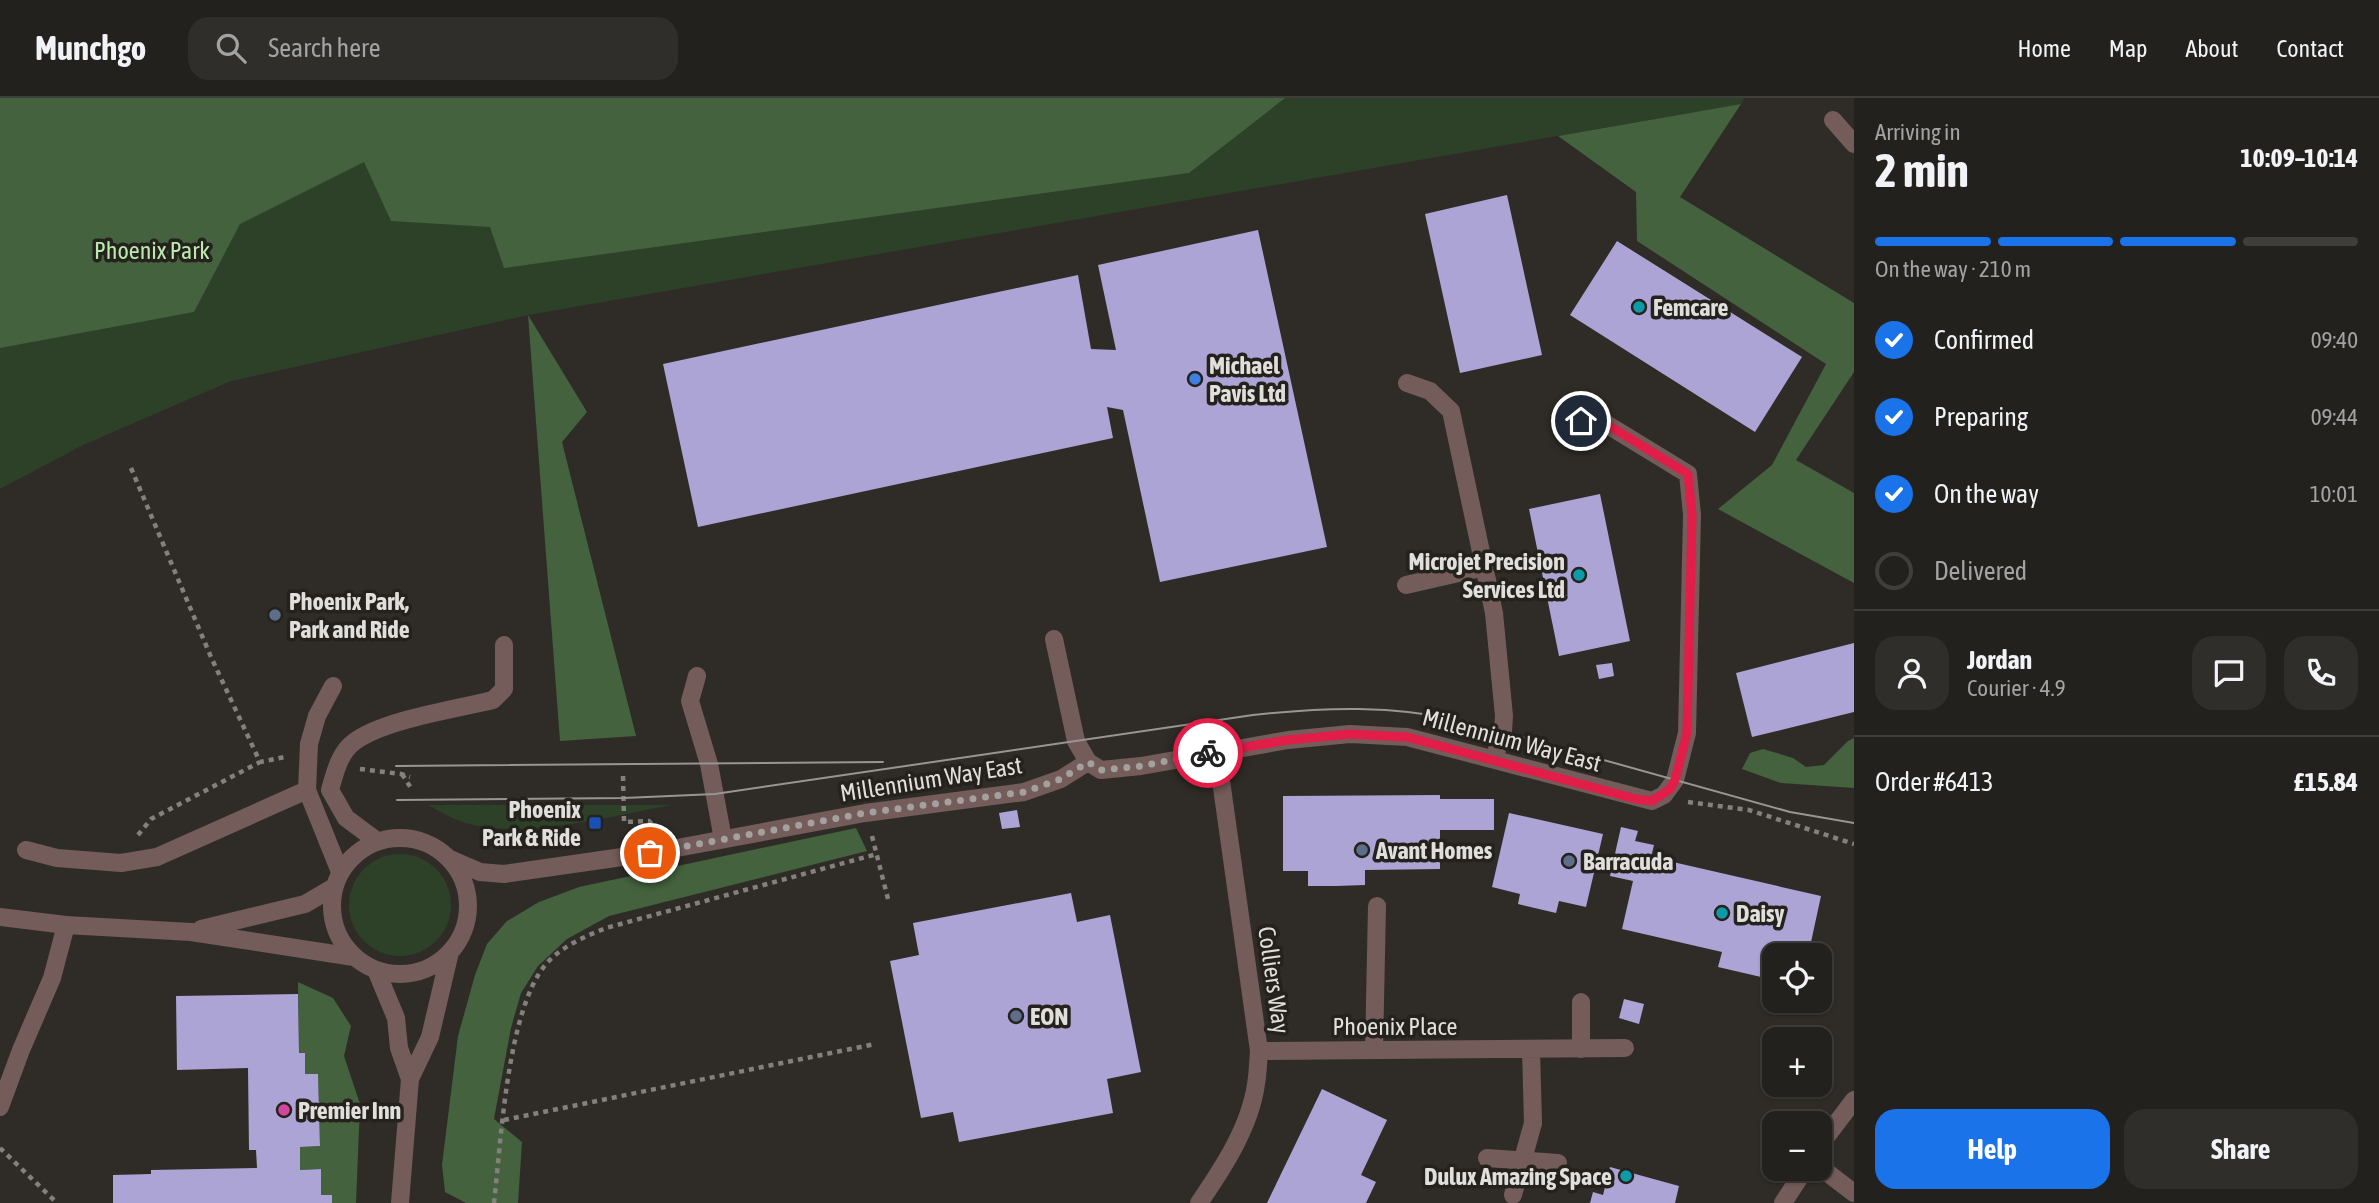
<!DOCTYPE html>
<html lang="en">
<head>
<meta charset="utf-8">
<style>
  body { margin:0; font-family:"Asap Condensed",sans-serif; background:#2f2e2a; color:#f1f3f6; height:100vh; display:flex; flex-direction:column; font-size:26px; white-space:nowrap }
  * { box-sizing:border-box; margin:0 }
  p { font-size:23px; color:#a3a3a4 }
  .icon { flex:none; width:38px; height:38px; fill:none; stroke:currentColor; stroke-width:2; stroke-linecap:round; stroke-linejoin:round }
  .map { position:relative; flex:1; overflow:hidden }
  .details { display:flex; flex-direction:column; background:#23211d; width:525px }
  .details>* { flex:none }
  .fabs { position:absolute; left:1762px; top:845px; display:grid; gap:14px }
  .fabs a { display:grid; place-items:center; width:70px; height:70px; border-radius:14px; background:#23211d; box-shadow:0 2px 5px #0004,0 0 0 2px #403e3b; font-size:35px }
  .pin { position:absolute; display:grid; place-items:center; width:60px; height:60px; color:#fff; margin:-30px; border:4px solid #fff; border-radius:50%; box-shadow:0 2px 7px #0007 }
  .courier { position:absolute; display:grid; place-items:center; width:70px; height:70px; margin:-35px; border:5px solid #e11d48; border-radius:50%; background:#fff; color:#222; box-shadow:0 2px 9px #0007 }
  .headline em { font-style:normal; font-weight:700 }
  .headline div { display:flex; flex-direction:column-reverse }
  .headline { display:flex; align-items:center; justify-content:space-between; height:119px; padding:0 21px }
  h1 { font-size:46px; font-weight:700; line-height:52px }
  .bar { display:grid; grid-template-columns:repeat(4,1fr); gap:10px 7px; align-content:center; height:84px; padding:0 21px }
  .bar i { height:9px; border-radius:5px; background:#403e3b }
  .bar .current { background:#1a73e8 }
  .bar p { grid-column:span 4 }
  .line { display:flex; align-items:center; gap:18px; padding:0 21px; border-top:2px solid #403e3b }
  .line div { flex:1 }
  .round { display:grid; place-items:center; flex:none; width:74px; height:74px; border-radius:21px; background:#2f2e2a }
  ol { padding:0 21px; list-style:none }
  li { display:flex; align-items:center; gap:21px; height:77px }
  li p { margin-inline-start:auto }
  li .icon { padding:7px; border-radius:50%; background:#1a73e8; color:#fff; stroke-width:4 }
  li:last-child { color:#a3a3a4 }
  li i { width:38px; height:38px; border:4px solid #403e3b; border-radius:50% }
  .button { display:flex; gap:14px; margin-top:auto; padding:14px 21px }
  .button a { flex:1; height:80px; border-radius:21px; background:#1a73e8; color:#fff; font-size:28px; font-weight:700; line-height:80px; text-align:center }
  .button a+a { background:#2f2e2a; color:#f1f3f6 }
  header { display:flex; align-items:center; gap:42px; box-sizing:border-box; height:98px; padding:0 35px; background:#23211d; border-bottom:2px solid #403e3b }
  header strong { font-size:33px }
  nav { display:flex; gap:38px; margin-inline-start:auto; font-size:24px }
  .search { width:490px; height:63px; background:#2f2e2a; display:flex; align-items:center; gap:18px; box-sizing:border-box; padding:0 24px; border-radius:21px; color:#a3a3a4; font-size:26px }
  main { display:flex; flex:1; min-height:0 }
  .map>svg:first-child { display:block }
</style>
</head>
<body>
<header>
<strong>Munchgo</strong>
<div class="search"><svg class="icon" aria-label="search" viewBox="0 0 24 24"><circle cx="10" cy="10" r="6"/><path d="M15 15l6 6"/></svg>Search here</div>
<nav><a>Home</a><a>Map</a><a>About</a><a>Contact</a></nav>
</header>
<main>
<div class="map">
<svg width="1854" height="1105" viewBox="0 0 1854 1105">
  <rect width="100%" height="100%" fill="#2f2c27"/>
  <path fill="#2c4127" d="M0,0h1744l-3,6 -1213,211 -297,66 -148,64 -83,44z
    M428,707h244c-62,11 -130,31 -194,21 -18,-3 -34,-12 -50,-21z
    M349 807a51 51 0 1 1 102 0a51 51 0 1 1-102 0Z"/>
  <path fill="#43623d" d="M0,0h1285l-96,75 -685,95 -14,-41 -99,-6 -27,-59 -124,62 -46,88 -194,36z
    M1741,6l-61,93 174,106v69l-58,88 58,33v90l-136,-74 54,-44 54,-101 -189,-123 -1,-49 -78,-56z
    M528,217l59,97 -25,30 74,294 -76,5z
    M1854,640v50l-73,-5 -39,-14 8,-16 13,-4 30,9 13,9 18,-2 24,-24z
    M856,730l11,23 -258,65 -42,23 -29,27 -17,27 -10,35 -17,91 28,23 -4,61h-52l-21,-11 -3,-27 16,-129 17,-61 12,-31 20,-23 32,-19 40,-15z
    M298,884l35,16 18,28 -7,30 16,48 -4,99h-24v-8h-11l-1,-26 -20,1v-23l20,-1 -2,-71 -13,-1v-21h-6z"/>
  <path fill="#aba4d4" d="M1507,97l35,160 -82,18 -35,-159z
    M1258,132l69,317 -167,35 -37,-172 -16,-3 6,31 -415,89 -35,-163 415,-89 13,74 25,1 -18,-85z
    M1617,143l185,116 -47,75 -185,-117z
    M1600,396l30,147 -71,15 -30,-147z
    M1854,545v69l-102,25 -16,-64z
    M1612,565l2,13 -15,3 -3,-14z
    M1440,697v4h54v31h-54v39l-75,1v15l-29,1h-28v-15h-25v-75z
    M1017,712l3,17 -18,2 -3,-16z
    M1509,715l94,21 -17,73 -27,-6 -3,12 -38,-9 2,-10 -28,-7z
    M1621,729l17,4 -3,10 19,4 -3,12 170,39 -13,60h-34v24l-56,-13 4,-15 -100,-23 11,-48 -23,-5z
    M1071,795l6,29 33,-7 31,157 -34,7 6,34 -154,29 -6,-30 -32,6 -31,-157 29,-6 -6,-32z
    M298,896l1,59h6v21h13l2,72 -20,1v23l21,-1v26h11v8h-219v-28l38,-1v-4l106,-2 -1,-18h-7l-1,-82 -71,2 -1,-74z
    M1624,901l20,5 -5,20 -20,-6z
    M1322,991l65,31 -26,55 15,7 -10,21h-99z
    M1610,1069l69,19 -4,17h-85l3,-11 10,3z"/>
  <g fill="none" stroke-linecap="round" stroke-linejoin="round">
    <path stroke="#84817d" stroke-width="4.5" stroke-dasharray="5 5" stroke-linecap="butt" d="M131,370l80,189 49,105 25,-5
      M360,671l41,5 9,3
      M402,676l9,14
      M623,678l1,46 25,-1 7,7
      M1688,704l61,8 105,34
      M138,737l13,-16 109,-57
      M872,738l16,63
      M504,1022l371,-76
      M0,1050l57,55
      M494,1105c7,-61 13,-193 52,-239 16,-18 38,-27 60,-36l271,-74"/>
    <path stroke="#735c59" stroke-width="18" d="M1407,285l23,8 21,20 43,202 10,103 -1,15 -9,28
      M1564,325l34,-4 90,55 4,41
      M1406,487l79,-18
      M1054,541l22,102 12,21
      M697,578l-7,25 19,63 14,75
      M307,692l2,-46 8,-28 16,-30
      M377,743l-31,-23 -16,-28c5,-17 9,-37 24,-48 29,-22 102,-33 139,-42l11,-11v-44
      M26,752l31,8 64,5 36,-6 150,-67 33,82
      M1581,951v-47
      M1374,952l3,-144
      M0,1009l21,-57 31,-72 14,-53
      M1487,1060l71,5
      M1820,1069l34,26
      M1513,1097l20,-72"/>
    <path stroke="#735c59" stroke-width="18" d="M1833,22l21,24
      M450,761l30,13 24,2 146,-21 215,-40 159,-21 37,-13 27,-17 13,8 40,-4 147,-26 62,-6 57,3 245,64 12,-6 11,-15 12,-47 5,-218
      M0,819l66,8 125,7 163,25
      M201,831l104,-25 29,-17
      M1531,951l2,74
      M1259,953l366,-3
      M1199,1105c24,-35 51,-76 57,-119 2,-11 2,-22 3,-33l-42,-299"/>
    <path stroke="#735c59" stroke-width="18" d="M332 808a68 68 0 1 1 136 0a68 68 0 1 1-136 0Z
      M376,872l20,48 3,30 11,31
      M1820,1047l34,-45
      M400,1105l10,-124 20,-42 20,-85
      M1783,1105l22,-34"/>
    <path stroke="#989692" stroke-width="2" d="M396,668l487,-4
      M397,702l227,-2 91,-4 538,-79c74,-8 138,-10 211,6l326,91 64,11"/>
  </g>
  <g fill="none" stroke-linecap="round" stroke-linejoin="round">
    <path stroke="#a3a09d" stroke-width="7" stroke-dasharray="0 12.6" d="M650,755l215,-40 159,-21 37,-13 27,-17 13,8 40,-4 67,-13"/>
    <path stroke="#e11d48" stroke-width="9" d="M1208,655l80,-13 62,-6 57,3 229,62 16,2 18,-12 5,-9 12,-47 5,-218 -4,-41 -90,-55 -17,2"/>
  </g>
  <g fill="#0f9aa8" stroke="#25221d" stroke-width="2.5">
    <circle cx="1639" cy="209" r="7"/>
    <circle cx="1579" cy="477" r="7"/>
    <circle cx="1722" cy="815" r="7"/>
    <circle cx="1626" cy="1078" r="7"/>
  </g>
  <circle fill="#3f7fe0" stroke="#25221d" stroke-width="2.5" cx="1195" cy="281" r="7"/>
  <g fill="#5c6f8a" stroke="#25221d" stroke-width="2.5">
    <circle cx="275" cy="517" r="7"/>
    <circle cx="1362" cy="752" r="7"/>
    <circle cx="1569" cy="763" r="7"/>
    <circle cx="1016" cy="918" r="7"/>
  </g>
  <rect fill="#1a4fb4" stroke="#25221d" stroke-width="2.5" x="588" y="718" width="14" height="14" rx="3.5"/>
  <circle fill="#d1479c" stroke="#25221d" stroke-width="2.5" cx="284" cy="1012" r="7"/>
  <g text-anchor="middle" dominant-baseline="central" stroke-width="7" stroke-linejoin="round" paint-order="stroke">
    <g font-size="24" fill="#b9ebad" stroke="#25221d">
      <text x="152" y="152">Phoenix Park</text>
    </g>
    <g font-size="24" font-weight="bold" fill="#e1dfdc" stroke="#25221d" text-anchor="start">
      <text x="1653" y="209">Femcare</text>
      <text x="1209" y="267">Michael<tspan x="1209" dy="28">Pavis Ltd</tspan></text>
      <text x="1565" y="463" text-anchor="end">Microjet Precision<tspan x="1565" dy="28">Services Ltd</tspan></text>
      <text x="289" y="503">Phoenix Park,<tspan x="289" dy="28">Park and Ride</tspan></text>
      <text x="581" y="711" text-anchor="end">Phoenix<tspan x="581" dy="28">Park &amp; Ride</tspan></text>
      <text x="1376" y="752">Avant Homes</text>
      <text x="1583" y="763">Barracuda</text>
      <text x="1736" y="815">Daisy</text>
      <text x="1030" y="918">EON</text>
      <text x="298" y="1012">Premier Inn</text>
      <text x="1612" y="1078" text-anchor="end">Dulux Amazing Space</text>
    </g>
    <g font-size="24" fill="#e1dfdc" stroke="#25221d">
      <text transform="translate(1512 642) rotate(15)">Millennium Way East</text>
      <text transform="translate(931 681) rotate(-9)">Millennium Way East</text>
      <text transform="translate(1274 882) rotate(82)">Colliers Way</text>
      <text x="1395" y="928">Phoenix Place</text>
    </g>
  </g>
</svg>
<div class="fabs">
<a><svg class="icon" aria-label="locate" viewBox="0 0 24 24"><circle cx="12" cy="12" r="6"/><path d="M12 2v4M12 18v4M2 12h4M18 12h4"/></svg></a>
<a>+</a>
<a>−</a>
</div>
<div class="pin" style="left:650px;top:755px;background:#ea580c"><svg class="icon" aria-label="bag" viewBox="0 0 24 24"><path d="M5 8h14l-1 12H6zM9 8a3 3 0 0 1 6 0"/></svg></div>
<div class="pin" style="left:1581px;top:323px;background:#1f2937"><svg class="icon" aria-label="home" viewBox="0 0 24 24"><path d="M3 11l9-7 9 7M6 9v11h12V9"/></svg></div>
<div class="courier" style="left:1208px;top:655px"><svg class="icon" aria-label="bike" viewBox="0 0 24 24"><circle cx="6" cy="16" r="4"/><circle cx="18" cy="16" r="4"/><path d="M6 16l4-8h5l3 8M10 8l3 8H6M13 5h3"/></svg></div>
</div>
<section class="details">
<div class="headline"><div><h1>2 min</h1><p>Arriving in</p></div><em>10:09–10:14</em></div>
<div class="bar"><i class="current"></i><i class="current"></i><i class="current"></i><i></i><p>On the way · 210 m</p></div>
<ol>
<li><svg class="icon" aria-label="check" viewBox="0 0 24 24"><path d="M5 12l5 5 9-10"/></svg>Confirmed<p>09:40</p></li>
<li><svg class="icon" aria-label="check" viewBox="0 0 24 24"><path d="M5 12l5 5 9-10"/></svg>Preparing<p>09:44</p></li>
<li><svg class="icon" aria-label="check" viewBox="0 0 24 24"><path d="M5 12l5 5 9-10"/></svg>On the way<p>10:01</p></li>
<li><i></i>Delivered</li>
</ol>
<div class="line" style="height:126px"><a class="round"><svg class="icon" aria-label="person" viewBox="0 0 24 24"><circle cx="12" cy="8" r="4"/><path d="M4 21q1-7 8-7t8 7"/></svg></a><div><b>Jordan</b><p>Courier · 4.9</p></div><a class="round"><svg class="icon" aria-label="chat" viewBox="0 0 24 24"><path d="M4 5h16v11H9l-5 4z"/></svg></a><a class="round"><svg class="icon" aria-label="phone" viewBox="0 0 24 24"><path d="M5 4h4l2 5-3 2q2 4 5 5l2-3 5 2v4C11 20 4 13 5 4z"/></svg></a></div>
<div class="line" style="height:91px"><div>Order #6413</div><b>£15.84</b></div>
<div class="button"><a>Help</a><a>Share</a></div>
</section>
</main>
</body>
</html>
